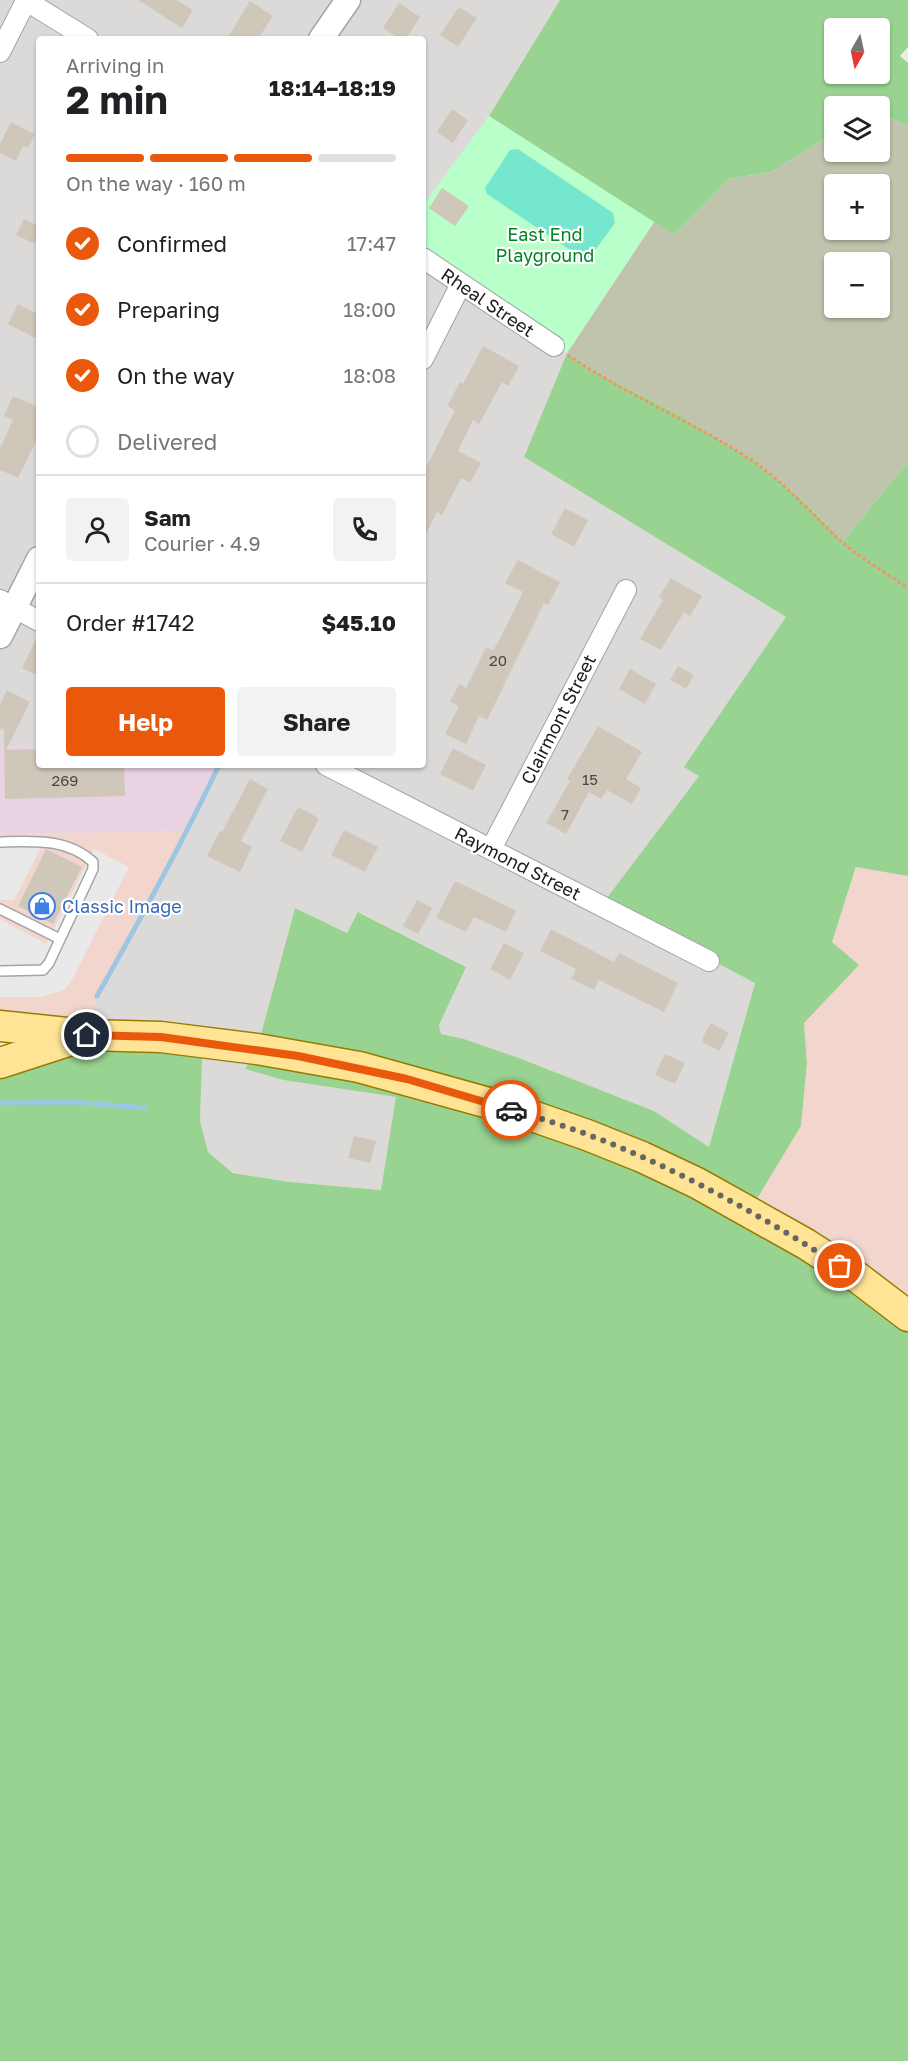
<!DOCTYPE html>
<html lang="en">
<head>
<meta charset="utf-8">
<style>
  body { margin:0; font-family:"Golos Text",sans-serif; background:#f2f2f2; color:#202124; height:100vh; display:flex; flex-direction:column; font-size:22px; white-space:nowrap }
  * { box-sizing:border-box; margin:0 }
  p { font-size:20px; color:#757577 }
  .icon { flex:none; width:33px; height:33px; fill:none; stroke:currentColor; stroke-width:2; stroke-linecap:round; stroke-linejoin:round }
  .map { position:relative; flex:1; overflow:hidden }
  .drawer { position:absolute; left:36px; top:36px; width:390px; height:732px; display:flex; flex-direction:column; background:#fff; border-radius:6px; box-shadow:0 2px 4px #0004 }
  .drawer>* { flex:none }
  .needle { width:39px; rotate:189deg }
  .fabs { position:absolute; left:824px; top:18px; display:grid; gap:12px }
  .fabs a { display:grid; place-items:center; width:66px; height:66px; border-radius:6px; background:#fff; box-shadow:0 2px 4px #0004; font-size:30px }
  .pin { position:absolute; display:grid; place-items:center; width:51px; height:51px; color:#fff; margin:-26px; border:3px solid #fff; border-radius:50%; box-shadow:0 2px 6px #0007 }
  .courier { position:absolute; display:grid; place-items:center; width:60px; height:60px; margin:-30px; border:4px solid #ea580c; border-radius:50%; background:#fff; color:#222; box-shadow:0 2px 8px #0007 }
  .overview em { font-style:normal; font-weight:700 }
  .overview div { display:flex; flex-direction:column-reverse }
  .overview { display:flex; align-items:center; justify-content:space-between; height:102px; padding:0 30px }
  h1 { font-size:39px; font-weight:700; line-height:45px }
  .bar { display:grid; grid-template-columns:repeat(4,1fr); gap:9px 6px; align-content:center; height:72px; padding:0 30px }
  .bar i { height:8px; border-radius:4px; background:#e0e0e0 }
  .bar .current { background:#ea580c }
  .bar p { grid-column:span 4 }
  .line { display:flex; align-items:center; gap:15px; padding:0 30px; border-top:2px solid #e0e0e0 }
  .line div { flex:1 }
  .round { display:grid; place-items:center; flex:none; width:63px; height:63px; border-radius:6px; background:#f2f2f2 }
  ol { padding:0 30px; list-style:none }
  li { display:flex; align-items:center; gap:18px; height:66px }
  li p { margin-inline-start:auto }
  li .icon { padding:6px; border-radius:50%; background:#ea580c; color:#fff; stroke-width:4 }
  li:last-child { color:#757577 }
  li i { width:33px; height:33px; border:3px solid #e0e0e0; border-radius:50% }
  .action { display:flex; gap:12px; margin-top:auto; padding:12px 30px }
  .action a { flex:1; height:69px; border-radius:6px; background:#ea580c; color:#fff; font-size:24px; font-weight:700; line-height:69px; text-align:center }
  .action a+a { background:#f2f2f2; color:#202124 }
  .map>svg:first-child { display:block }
</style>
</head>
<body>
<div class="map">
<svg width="908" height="2061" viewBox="0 0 908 2061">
  <rect width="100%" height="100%" fill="#efede1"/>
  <path fill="#dbdad9" d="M0,0h560l-71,116 -66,89v-166h-384v707l-39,1z
    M423,256l144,97 -43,104 262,160 -101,150 14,9 -96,127 152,80 -46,164 -55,-36 -135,-53 -55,-19 -23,-5 -2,-9 26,-59 -106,-54 -12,21 -52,-25 -38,141 -12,20 38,11 114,17 -15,93 -92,-8 -56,-9 -26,-20 -8,-32 1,-63 -114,-23 10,-39 54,-93 69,-138h203z"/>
  <path fill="#f2d6ce" d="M189,831l-38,72 -54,93 -10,39 -87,-9v-192z
    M857,866l51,10v442l-159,-106 52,-86 6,-63 -3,-40 54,-58 -26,-23z"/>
  <path fill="#e9d2e1" d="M39,746v19h181l-31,66 -189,3v-87z"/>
  <path fill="#c0c4ac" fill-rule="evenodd" d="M879,114l29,11v337l-65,79 -47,-47 -44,-35 -76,-46 -82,-42 -27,-18 87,-131 20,13 55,-56 42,-7 63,-39v19h45zM834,184h45v46h-45zM834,262h45v46h-45z"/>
  <path fill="#99d391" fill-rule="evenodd" d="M560,0h348v47l-8,9 8,7v62l-29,-11v-8h-45v27l-63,39 -42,7 -55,56 -185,-119zM834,28h45v46h-45z
    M567,353l27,18 82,42 76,46 44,35 47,47 65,-79v414l-52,-9 -24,75 27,23 -55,58 3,40 -6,63 -52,86 159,106v743h-908v-998l161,-26 41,21 -2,63 8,31 25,21 57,9 91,8 15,-93 -113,-17 -38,-11 12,-20 38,-141 52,25 11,-21 108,55 -27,58 2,9 23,5 55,19 135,53 55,36 46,-164 -152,-80 96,-127 -15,-9 102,-150 -262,-160z"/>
  <path fill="#b8ffca" d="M489,116l165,106 -87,131 -144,-97v-51z"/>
  <path fill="#76e7cf" d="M518,149l95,64 2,10 -25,34 -8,1 -95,-64 -2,-6 25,-38z"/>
  <path fill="#e9e9e9" d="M47,836l-33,64h-14v-62z
    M94,849l35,18 -56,111 -8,12 -24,7h-41v-78l46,25z"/>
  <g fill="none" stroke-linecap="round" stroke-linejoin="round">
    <path stroke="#9dc6e2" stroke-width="5" d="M97,996c43,-76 85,-152 122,-231
      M0,1103l74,-1 71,6"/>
  </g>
  <path fill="#cfc7ba" d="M138,0h38l17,10 -11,18z
    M250,1l23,15 -15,23h-31z
    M399,3l21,14 -14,22h-6l-17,-11z
    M459,7l18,11 -19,29 -18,-12z
    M452,109l16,11 -15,23 -16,-11z
    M11,122l24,12 -7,14 -5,-2 -7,15 -16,-8v-9z
    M442,188l27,18 -14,20 -26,-18z
    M24,219l15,7v10l-4,8 -19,-9z
    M18,304l21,11v25l-31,-16z
    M483,346l36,20 -11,20 -6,-4 -23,42 -6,-4 -15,31 23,12 -11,20 -9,-5 -19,37 -5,-3 -14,28v-76l4,2 28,-56 -8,-4 13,-24 3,2z
    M13,396l26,11v28l-21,43 -18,-8v-22l13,-28 -9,-4z
    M565,508l23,12 -14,27 -23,-13z
    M518,560l42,22 -12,23 -4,-2 -57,117 -8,-4 -13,28 -21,-10 14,-28 -9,-4 9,-18 7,4 20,-41 7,3 6,-9 24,-49 -18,-9z
    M671,578l31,18 -12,20 -6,-4 -23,38 -21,-11 23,-39 -4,-3z
    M39,633v43l-17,-8z
    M678,666l16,9 -8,14 -16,-9z
    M630,669l26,15 -11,20 -26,-15z
    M7,690l23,12 -24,48 33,-1v16h85l1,31 -120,3 -1,-69 -4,-2v-23z
    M598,726l44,26 -16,27 15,9 -9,16 -25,-14 -6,9 -12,-7 -23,42 -20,-11 24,-42 -3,-2z
    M453,748l33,17 -13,26 -33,-17z
    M250,779l18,10 -27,52 11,6 -12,25 -33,-16 13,-25 2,1z
    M298,807l21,11 -17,34 -22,-11z
    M344,830l34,17 -13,25 -34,-17z
    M46,849l36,18 -29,57 -35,-18z
    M455,881l61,30 -10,21 -32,-15 -8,15 -30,-14z
    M417,900l15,8 -14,26 -15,-8z
    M551,929l63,33 5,-9 59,30 -14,29 -65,-32 -5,10 -23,-11 5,-10 -36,-18z
    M504,943l20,10 -14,27 -20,-11z
    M711,1023l18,10 -10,18 -16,-9v-5z
    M665,1054l20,9 -10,21 -20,-9z
    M354,1136l22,5 -6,22 -22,-5z"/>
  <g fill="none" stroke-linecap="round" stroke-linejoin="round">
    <defs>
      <path id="service" d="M0,842c33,-1 67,-4 93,20v7l-44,94 -6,7 -43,1
        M0,909l60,30"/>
      <path id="minor" d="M25,0l63,39
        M0,52l26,-51
        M423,258l131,88
        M423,359l38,-75
        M0,600l39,21
        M326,765l383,196
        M491,849l135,-259"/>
      <path id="tertiary" d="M321,39l27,-39
        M0,636l39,-77"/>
      <path id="primary" d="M0,1026l87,9 74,2 96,12 102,18 162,45 66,23 55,22 55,26 109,61 51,33 51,39
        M0,1063l74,-24"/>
    </defs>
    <use href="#service" stroke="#a4a4a4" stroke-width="12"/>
    <use href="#minor" stroke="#a4a4a4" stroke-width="22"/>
    <use href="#tertiary" stroke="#a4a4a4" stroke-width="27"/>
    <use href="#primary" stroke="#957d00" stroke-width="33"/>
    <path stroke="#ff8d62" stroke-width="3" stroke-dasharray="3 3" stroke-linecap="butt" d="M568,355c57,39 123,66 182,104 34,23 61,54 91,82 20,18 45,32 67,47"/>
    <use href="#service" stroke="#fff" stroke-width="9"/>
    <use href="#minor" stroke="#fff" stroke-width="20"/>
    <use href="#tertiary" stroke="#fff" stroke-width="24"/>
    <use href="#primary" stroke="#ffe496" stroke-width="30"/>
  </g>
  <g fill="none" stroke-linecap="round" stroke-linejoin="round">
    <path stroke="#666662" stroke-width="6" stroke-dasharray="0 10.8" d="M511,1110c117,31 227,91 329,156"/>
    <path stroke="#ea580c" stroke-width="8" d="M87,1035l74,2 137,19 109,23 104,31"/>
  </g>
  <defs>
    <symbol id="shop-ring" viewBox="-11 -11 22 22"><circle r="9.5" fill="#fff" stroke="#3f7fe0" stroke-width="1.5"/><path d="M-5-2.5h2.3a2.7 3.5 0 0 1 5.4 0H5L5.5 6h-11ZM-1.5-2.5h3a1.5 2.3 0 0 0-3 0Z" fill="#3f7fe0"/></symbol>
  </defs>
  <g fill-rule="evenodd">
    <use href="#shop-ring" x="27" y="891" width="30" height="30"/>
  </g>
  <g text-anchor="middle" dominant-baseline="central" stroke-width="4.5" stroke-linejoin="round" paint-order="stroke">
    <g font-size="15" fill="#4a4844">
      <text x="498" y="660">20</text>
      <text x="590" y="779">15</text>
      <text x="65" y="780">269</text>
      <text x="565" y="814">7</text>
    </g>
    <g font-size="18" fill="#008522" stroke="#fff">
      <text x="545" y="234">East End<tspan x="545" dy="21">Playground</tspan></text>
    </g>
    <g font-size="18" fill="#1d1d1d" stroke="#fff">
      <text transform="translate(488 302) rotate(34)">Rheal Street</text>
      <text transform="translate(558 719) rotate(-63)">Clairmont Street</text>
      <text transform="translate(518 863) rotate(27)">Raymond Street</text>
    </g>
    <g font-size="18" fill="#366cbe" stroke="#fff" text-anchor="start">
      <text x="62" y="906">Classic Image</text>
    </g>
  </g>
</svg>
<div class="fabs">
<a><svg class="needle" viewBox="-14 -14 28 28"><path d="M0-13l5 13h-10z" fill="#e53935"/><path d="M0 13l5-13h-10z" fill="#757577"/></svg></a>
<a><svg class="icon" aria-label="layers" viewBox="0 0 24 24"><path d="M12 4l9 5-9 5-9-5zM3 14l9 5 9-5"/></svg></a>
<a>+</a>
<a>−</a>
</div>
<div class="pin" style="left:840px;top:1266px;background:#ea580c"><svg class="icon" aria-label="bag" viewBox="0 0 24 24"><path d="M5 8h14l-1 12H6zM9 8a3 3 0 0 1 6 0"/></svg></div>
<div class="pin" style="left:87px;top:1035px;background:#1f2937"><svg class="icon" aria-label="home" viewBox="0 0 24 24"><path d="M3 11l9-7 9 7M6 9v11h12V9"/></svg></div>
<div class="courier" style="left:511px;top:1110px"><svg class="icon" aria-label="car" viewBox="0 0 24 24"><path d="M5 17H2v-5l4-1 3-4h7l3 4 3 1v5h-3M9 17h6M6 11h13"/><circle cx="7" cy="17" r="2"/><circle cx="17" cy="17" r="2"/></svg></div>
<section class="drawer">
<div class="overview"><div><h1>2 min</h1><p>Arriving in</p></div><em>18:14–18:19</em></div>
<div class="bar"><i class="current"></i><i class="current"></i><i class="current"></i><i></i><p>On the way · 160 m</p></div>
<ol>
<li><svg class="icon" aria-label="check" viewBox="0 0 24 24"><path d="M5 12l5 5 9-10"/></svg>Confirmed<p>17:47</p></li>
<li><svg class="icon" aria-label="check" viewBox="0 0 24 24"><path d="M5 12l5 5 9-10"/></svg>Preparing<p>18:00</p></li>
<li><svg class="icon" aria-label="check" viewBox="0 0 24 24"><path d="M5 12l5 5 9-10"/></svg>On the way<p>18:08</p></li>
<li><i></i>Delivered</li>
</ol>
<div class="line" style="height:108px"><a class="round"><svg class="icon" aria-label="person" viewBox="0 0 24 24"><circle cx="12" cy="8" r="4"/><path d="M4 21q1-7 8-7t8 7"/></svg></a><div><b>Sam</b><p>Courier · 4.9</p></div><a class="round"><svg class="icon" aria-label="phone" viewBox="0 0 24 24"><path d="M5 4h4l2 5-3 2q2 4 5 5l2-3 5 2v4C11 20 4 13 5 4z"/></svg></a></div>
<div class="line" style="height:78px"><div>Order #1742</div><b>$45.10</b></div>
<div class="action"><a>Help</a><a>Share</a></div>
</section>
</div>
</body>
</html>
